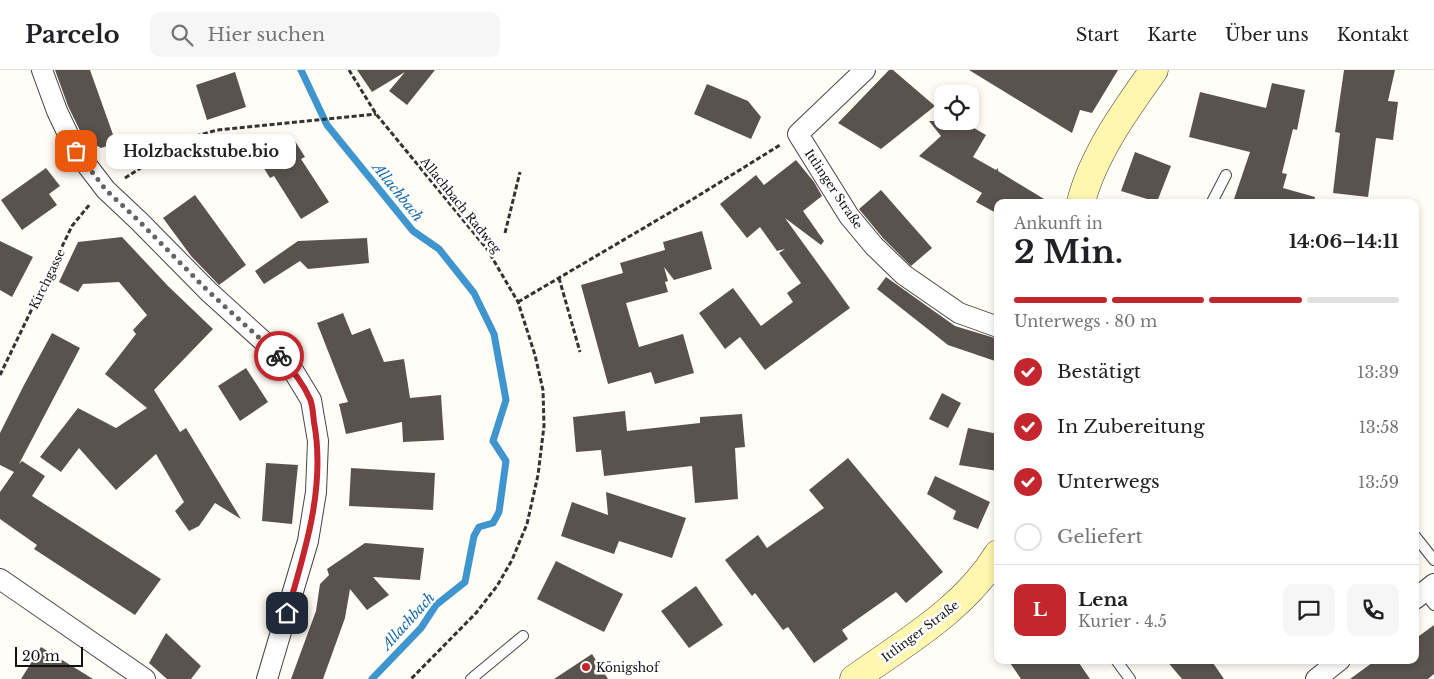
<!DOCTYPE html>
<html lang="de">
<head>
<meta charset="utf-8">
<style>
  body { margin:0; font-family:"Libre Baskerville",serif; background:#f6f6f6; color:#202124; height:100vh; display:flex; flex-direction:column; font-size:19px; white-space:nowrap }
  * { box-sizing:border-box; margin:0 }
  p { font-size:16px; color:#757577 }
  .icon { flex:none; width:28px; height:28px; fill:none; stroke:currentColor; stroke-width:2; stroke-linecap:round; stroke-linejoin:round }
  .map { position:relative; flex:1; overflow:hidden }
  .drawer { position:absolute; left:994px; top:129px; width:425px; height:465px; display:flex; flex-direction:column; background:#fff; border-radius:10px; box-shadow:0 2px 8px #0003 }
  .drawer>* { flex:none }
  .buttons { position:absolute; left:934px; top:15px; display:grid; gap:10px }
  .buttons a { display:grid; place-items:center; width:45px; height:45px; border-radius:10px; background:#fff; box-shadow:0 2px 8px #0003; font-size:25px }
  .scale { position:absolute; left:15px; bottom:12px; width:68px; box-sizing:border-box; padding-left:5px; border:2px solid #111; border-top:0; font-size:14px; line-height:18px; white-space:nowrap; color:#111; -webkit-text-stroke:4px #fff; paint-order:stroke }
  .pin { position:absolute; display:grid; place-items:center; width:42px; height:42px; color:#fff; margin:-21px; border-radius:10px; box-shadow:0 2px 8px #0006 }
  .courier { position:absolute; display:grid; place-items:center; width:50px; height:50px; margin:-25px; border:4px solid #c4262e; border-radius:50%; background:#fff; color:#222; box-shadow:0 1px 6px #0007 }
  .bubble { position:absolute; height:35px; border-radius:10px; background:#fff; box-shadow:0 2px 8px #0003; font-size:16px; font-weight:700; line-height:35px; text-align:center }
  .overview em { font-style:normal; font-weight:700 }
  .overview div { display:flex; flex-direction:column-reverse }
  .overview { display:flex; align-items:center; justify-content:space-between; height:85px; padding:0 20px }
  h1 { font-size:32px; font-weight:700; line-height:38px }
  .bar { display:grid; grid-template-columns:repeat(4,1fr); gap:8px 5px; align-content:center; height:60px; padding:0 20px }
  .bar i { height:6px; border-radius:4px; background:#e0e0e0 }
  .bar .on { background:#c4262e }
  .bar p { grid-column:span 4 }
  .line { display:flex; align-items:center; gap:12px; padding:0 20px; border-top:1px solid #e0e0e0 }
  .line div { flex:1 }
  .round { display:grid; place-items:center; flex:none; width:52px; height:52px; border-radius:10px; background:#f6f6f6 }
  ol { padding:0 20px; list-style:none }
  li { display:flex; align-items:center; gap:15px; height:55px }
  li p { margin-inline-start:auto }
  li .icon { padding:5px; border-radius:50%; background:#c4262e; color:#fff; stroke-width:4 }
  li:last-child { color:#757577 }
  li i { width:28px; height:28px; border:2px solid #e0e0e0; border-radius:50% }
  header { display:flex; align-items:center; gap:30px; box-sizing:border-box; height:70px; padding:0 25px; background:#fff; border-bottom:1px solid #e0e0e0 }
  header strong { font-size:24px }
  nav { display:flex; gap:28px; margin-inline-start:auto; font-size:18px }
  .search { width:350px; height:45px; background:#f6f6f6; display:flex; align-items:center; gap:12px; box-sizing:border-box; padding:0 18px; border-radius:10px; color:#757577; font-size:19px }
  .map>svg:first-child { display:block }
</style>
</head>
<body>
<header>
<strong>Parcelo</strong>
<div class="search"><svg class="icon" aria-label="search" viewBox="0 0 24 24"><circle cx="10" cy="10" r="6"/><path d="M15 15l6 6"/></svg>Hier suchen</div>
<nav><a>Start</a><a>Karte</a><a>Über uns</a><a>Kontakt</a></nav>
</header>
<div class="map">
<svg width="1434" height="609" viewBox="0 0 1434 609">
  <rect width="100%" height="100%" fill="#fffdf5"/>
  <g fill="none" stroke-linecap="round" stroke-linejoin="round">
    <path stroke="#3f96cf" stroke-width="7" d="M301,0l26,55 86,106 26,18 35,44 20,41 12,66 -13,41 13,20 -7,51 -6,11 -14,4 -5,9 -9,46 -29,23 -15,23 -49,51"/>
  </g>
  <path fill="#5a524d" d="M55,0h35l26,73 -15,5 -9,-5 -3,6 -21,-43z
    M357,0h78l-28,35 -18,-14 16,-19 -33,20z
    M889,0h4l42,36 -54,43 -43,-26z
    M969,0h149l-26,43 -12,-3 -8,23z
    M1344,0h51l-7,31 10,1 -5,38 -17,-2 -8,59 -35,-4 7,-60 -5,-1z
    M235,2l11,35 -39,13 -11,-35z
    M1272,13l33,7 -8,40 -4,-1 -11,44 5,1 -4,14 32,9 -1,5h-81l17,-50 -61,-15 11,-45 66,16z
    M707,14l41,17 13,16 -10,22 -57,-25z
    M929,51h33l24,14 -13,22 23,13 2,-2v3l51,31h-51v12l-22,-12 6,-9 -63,-37 22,-20z
    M295,71l10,16 -4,2 28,43 -28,17 -27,-43 -4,2 -10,-16z
    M1135,82l36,14 -14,36 -36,-11z
    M796,90l18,22 8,14 -19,15 21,30 -3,4 -36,-27 65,90 -85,62 -25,-33 -15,12 -26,-36 34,-25 28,38 32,-24 -6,-9 14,-10 -22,-30 6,-4 -8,2 -17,-24 -13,11 -27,-34 36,-29 8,10z
    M46,98l14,18 -11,8 8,11 -35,25 -21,-30z
    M881,120l51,58 -21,18 -28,-28 -24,-29z
    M195,125l51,70 -27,20 -28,-29 -28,-38z
    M702,161l10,38 -38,11 -10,-13 4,14 -3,1 3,10 -42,11 13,44 44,-13 11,39 -39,11 -4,-12 -43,12 -27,-99 42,-12 -3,-10 45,-13 -2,-8z
    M122,167l46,49 45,43 -59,61 26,42 6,-4 55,91 -26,-16 -16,23 -10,5 -14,-20 9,-9 -28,-48 -40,36 -37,-42 -18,24 -21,-15 38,-49 38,20 31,-20 -42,-34 31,-40 -3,-4 14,-15 -28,-33 -36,2 -5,8 -19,-10 19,-40z
    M367,168l2,25 -61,6 -8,-8 -36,23 -9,-13 43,-30z
    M0,171l33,16 -21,40 -12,-7z
    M886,207l69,49 43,13v23l-50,-17 -71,-56z
    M343,243l9,22 18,-7 14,34 20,-3 6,39 31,-3 3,45 -41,2 -1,-20 -56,12 -7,-30 9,-2 -31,-79z
    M52,263l28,15 -61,116 3,-3 23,15 -13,20 129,83 -26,36 -101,-66 3,-4 -37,-26v-27l14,-20 -14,-7v-32l24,-48z
    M246,298l22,34 -28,19 -22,-35z
    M942,323l19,10 -13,25 -19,-9z
    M625,341l2,20 73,-8v-6l42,-3 3,33 -10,1 3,51 -43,4 -3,-37 -88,10 -3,-26 -25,2 -3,-35z
    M968,358l30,6v37l-39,-6z
    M848,388l95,114 -37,31 -10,-11 -54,38 6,9 -34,24 -26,-36 -5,3 -28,-37 -3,3 -27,-36 33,-25 9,13 57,-40 -15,-18z
    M266,393l32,2 -6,59 -30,-3z
    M351,398l84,5 -2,37 -84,-4z
    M935,406l55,26 -12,27 -25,-10 3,-8 -29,-17z
    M606,422l80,26 -14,40 -53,-17 -5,13 -53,-18 11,-34 36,13z
    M365,473l59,5 -4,32 -47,-3 16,18 -22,15 -17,-21 -5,29 -22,61h-32l25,-68 4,-27 9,-9 -2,-6z
    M556,491l67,33 -19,38 -67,-33z
    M696,516l27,39 -34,23 -28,-37z
    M1434,555v49l-6,5h-78l26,-19h39v-21z
    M166,563l35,33 -10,13h-24l-18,-16z
    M41,577l52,32h-72z
    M592,584l16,25h-54z
    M1008,590h69l13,19h-69z
    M1166,590h45l13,19h-42z"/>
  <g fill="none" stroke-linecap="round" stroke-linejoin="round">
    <defs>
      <path id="lane" d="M1212,132l14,-27
        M1415,466l19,24
        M1424,522l10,13
        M1116,590l14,19
        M471,609l52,-43"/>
      <path id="street" d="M42,0l15,41 19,40 30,39 33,31 69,70 65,59 21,22 17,28 7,41 -2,51 -8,49 -41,138
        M865,0l-67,64 51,82 25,30 30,29 55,38 39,14
        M0,509l145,100
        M1415,529l19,-15
        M1316,609l24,-19"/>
      <path id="secondary" d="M1081,132c12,-47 45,-93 73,-132
        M854,609c52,-37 110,-70 144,-125"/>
    </defs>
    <use href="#lane" stroke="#444" stroke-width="12"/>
    <use href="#street" stroke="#444" stroke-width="22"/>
    <use href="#secondary" stroke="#333" stroke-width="29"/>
    <path stroke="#333" stroke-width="3" stroke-dasharray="5 2.5" stroke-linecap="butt" d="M349,0l27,44 111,135 31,53 17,53 8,35 1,36 -6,49 -11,49 -15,36 -15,26 -21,27 -65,66
      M125,108l61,-39 31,-9 159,-16
      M505,163l15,-61
      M559,208l21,74
      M518,232l175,-103 87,-54
      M0,305l72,-149 18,-22"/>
    <use href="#lane" stroke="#fff" stroke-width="10"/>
    <use href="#street" stroke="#fff" stroke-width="20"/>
    <use href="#secondary" stroke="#fff6b0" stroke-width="28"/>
  </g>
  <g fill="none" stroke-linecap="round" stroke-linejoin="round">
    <path stroke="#646461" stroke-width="5" stroke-dasharray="0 9" d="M76,81l30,39 33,31 69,70 71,65"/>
    <path stroke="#c4262e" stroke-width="6" d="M279,286c13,13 24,27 31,43 3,7 3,16 4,23 12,65 -9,129 -27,191"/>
  </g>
  <circle fill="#c4262e" stroke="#fff" stroke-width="2" cx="586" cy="597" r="5"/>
  <g text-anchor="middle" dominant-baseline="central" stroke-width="5" stroke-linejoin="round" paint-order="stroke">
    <g font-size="12" fill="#111" stroke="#fff">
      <text transform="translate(834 119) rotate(56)">Ittlinger Straße</text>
      <text transform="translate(461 135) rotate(51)">Allachbach Radweg</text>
      <text transform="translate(47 209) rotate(-64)">Kirchgasse</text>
      <text transform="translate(920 561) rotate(-37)">Ittlinger Straße</text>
    </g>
    <g font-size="12" fill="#111" stroke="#fff" text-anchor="start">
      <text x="596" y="597">Königshof</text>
    </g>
    <g font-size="14" font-style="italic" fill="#1768a6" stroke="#fff">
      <text transform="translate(398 122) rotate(51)">Allachbach</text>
      <text transform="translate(408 551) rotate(-48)">Allachbach</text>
    </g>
  </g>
</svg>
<div class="buttons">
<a><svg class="icon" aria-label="locate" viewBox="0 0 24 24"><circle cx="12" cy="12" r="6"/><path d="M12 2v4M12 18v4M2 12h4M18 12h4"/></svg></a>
</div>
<div class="scale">20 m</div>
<div class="pin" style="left:76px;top:81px;background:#ea580c"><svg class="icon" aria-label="bag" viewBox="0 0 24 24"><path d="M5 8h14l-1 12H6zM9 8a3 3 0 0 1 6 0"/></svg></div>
<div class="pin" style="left:287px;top:543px;background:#1f2937"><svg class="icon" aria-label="home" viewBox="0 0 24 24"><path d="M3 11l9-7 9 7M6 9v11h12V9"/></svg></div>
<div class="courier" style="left:279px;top:286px"><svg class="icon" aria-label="bike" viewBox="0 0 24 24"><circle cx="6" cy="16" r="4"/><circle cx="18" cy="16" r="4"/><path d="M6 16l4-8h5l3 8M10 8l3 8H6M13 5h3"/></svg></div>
<div class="bubble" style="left:106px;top:64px;width:190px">Holzbackstube.bio</div>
<section class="drawer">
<div class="overview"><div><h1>2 Min.</h1><p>Ankunft in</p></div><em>14:06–14:11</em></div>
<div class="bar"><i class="on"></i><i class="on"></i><i class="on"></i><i></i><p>Unterwegs · 80 m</p></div>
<ol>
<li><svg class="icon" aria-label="check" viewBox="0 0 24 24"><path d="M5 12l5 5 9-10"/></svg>Bestätigt<p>13:39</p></li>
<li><svg class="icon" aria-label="check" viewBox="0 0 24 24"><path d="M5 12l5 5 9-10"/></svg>In Zubereitung<p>13:58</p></li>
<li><svg class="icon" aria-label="check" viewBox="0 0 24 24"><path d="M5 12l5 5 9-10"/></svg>Unterwegs<p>13:59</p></li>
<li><i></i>Geliefert</li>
</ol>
<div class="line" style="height:90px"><b class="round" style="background:#c4262e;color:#fff">L</b><div><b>Lena</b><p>Kurier · 4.5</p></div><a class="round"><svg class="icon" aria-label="chat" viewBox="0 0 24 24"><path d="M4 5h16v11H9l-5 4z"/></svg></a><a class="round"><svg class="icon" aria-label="phone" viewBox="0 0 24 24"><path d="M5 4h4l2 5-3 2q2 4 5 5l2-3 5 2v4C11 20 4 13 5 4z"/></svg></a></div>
</section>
</div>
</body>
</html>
